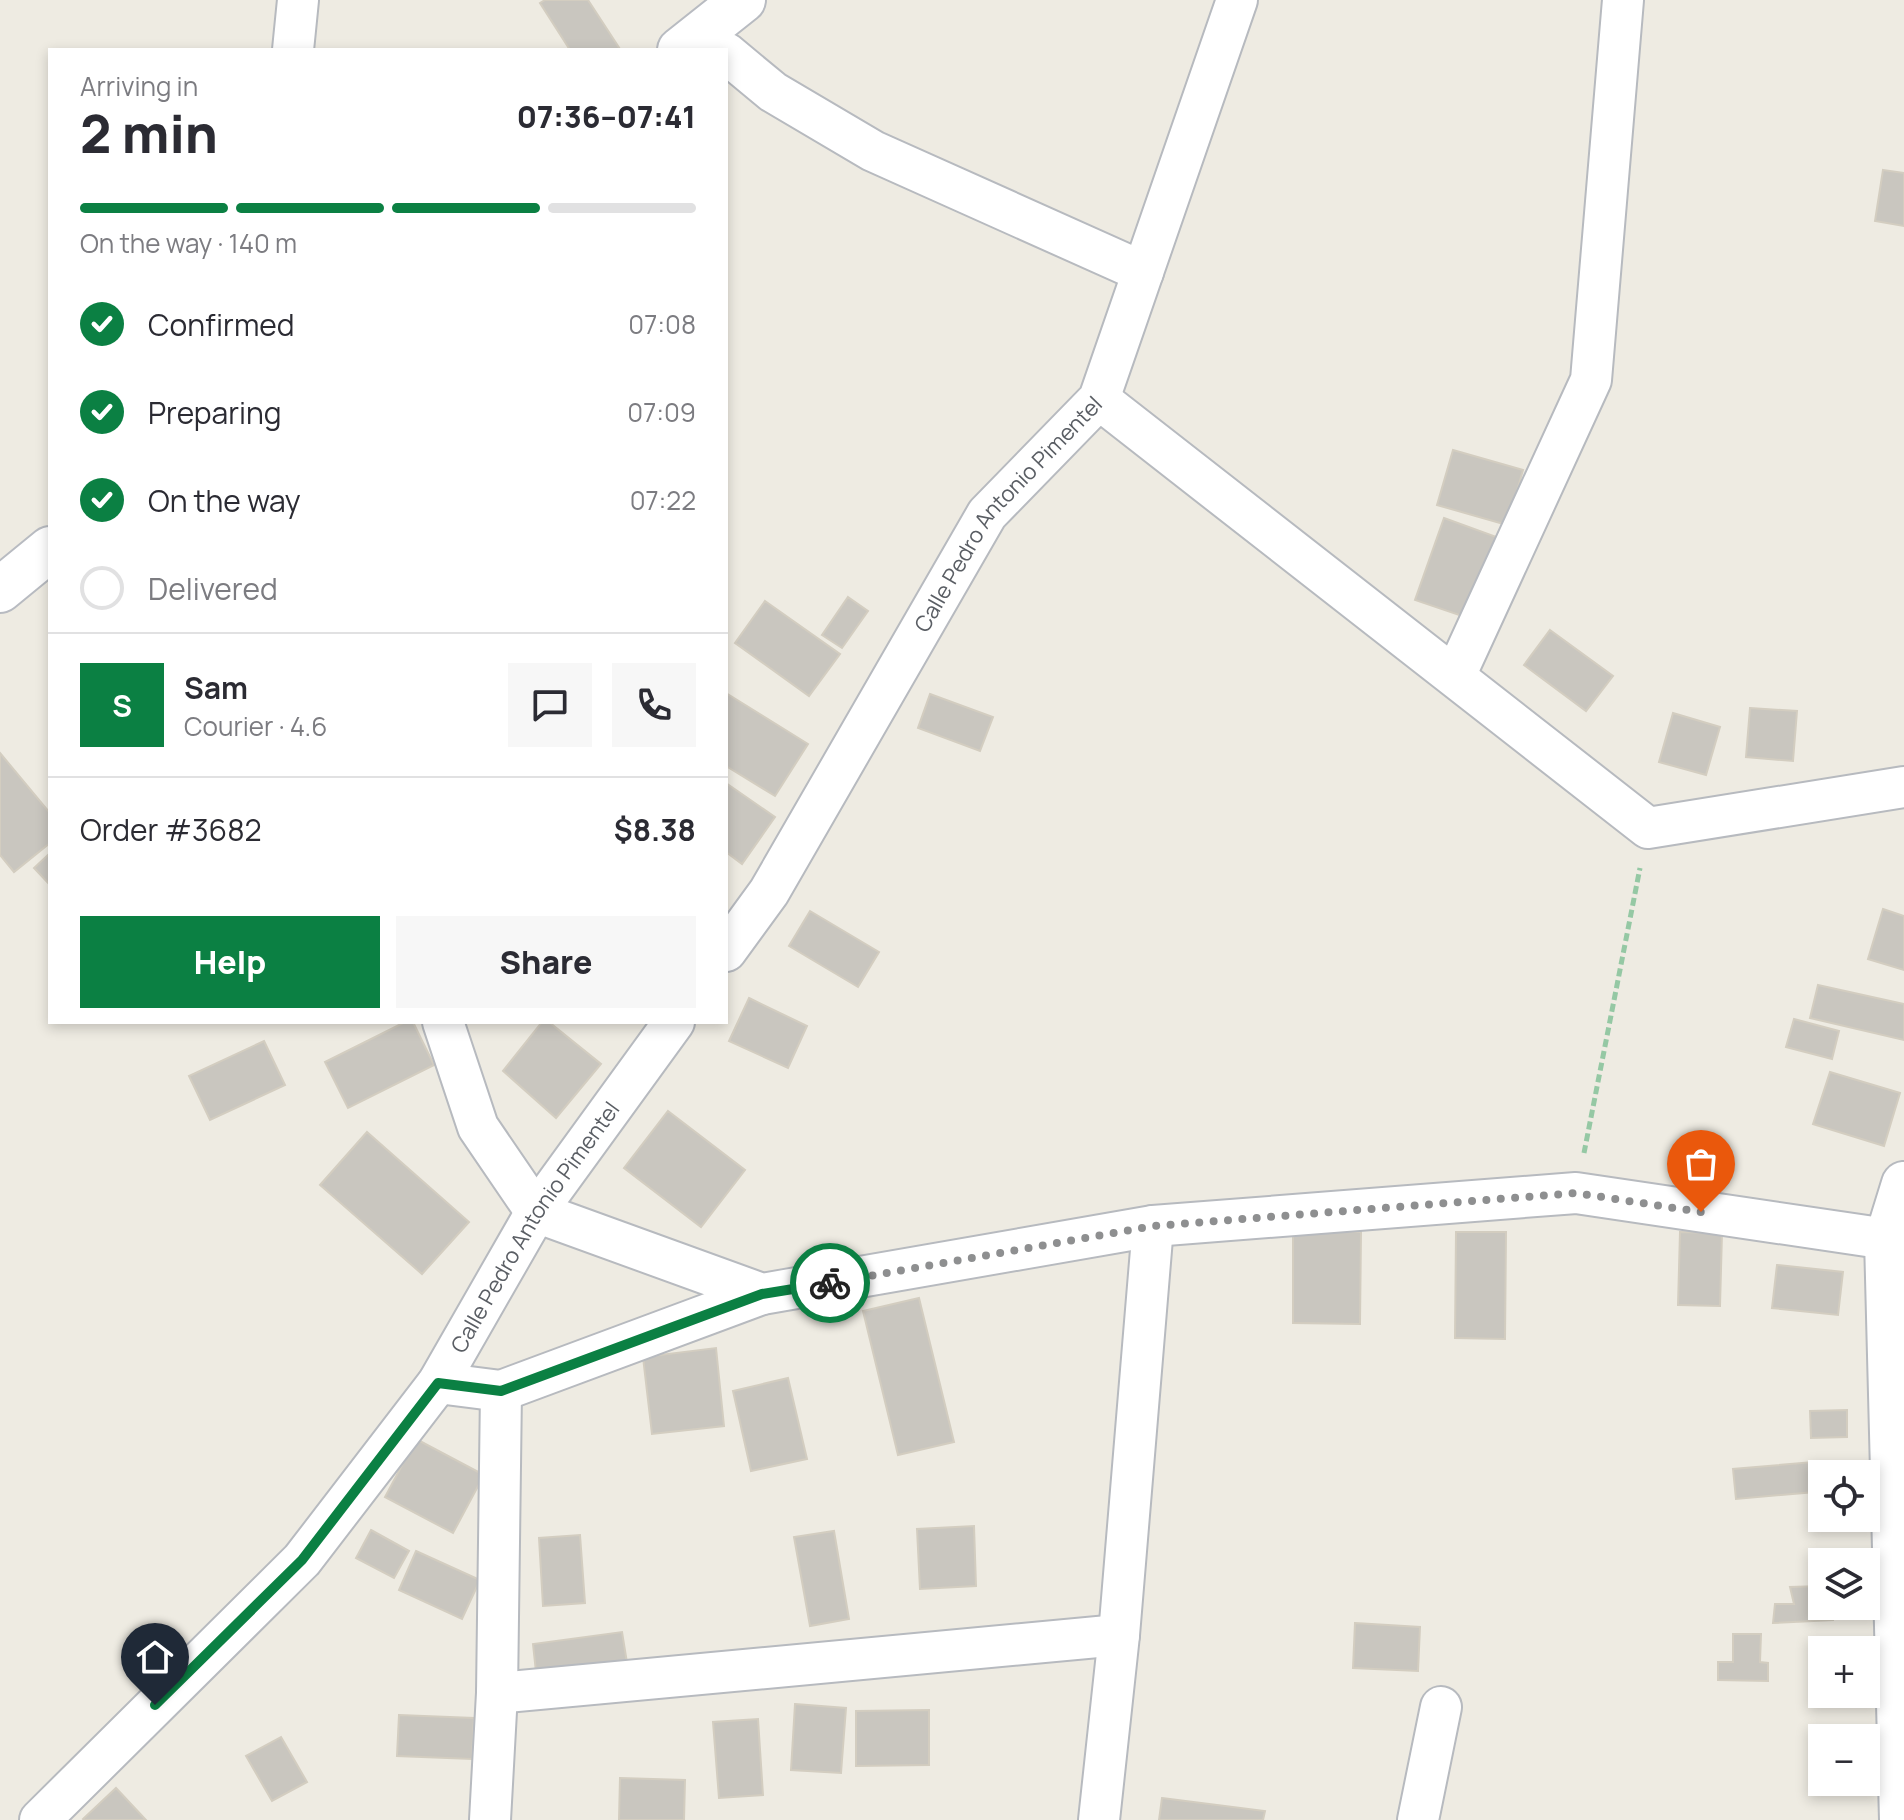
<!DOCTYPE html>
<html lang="en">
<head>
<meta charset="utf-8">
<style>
  body { margin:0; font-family:Manrope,sans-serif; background:#f7f7f7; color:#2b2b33; height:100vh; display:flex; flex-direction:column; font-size:30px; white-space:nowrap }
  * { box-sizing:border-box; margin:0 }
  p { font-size:26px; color:#7c7c81 }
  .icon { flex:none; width:44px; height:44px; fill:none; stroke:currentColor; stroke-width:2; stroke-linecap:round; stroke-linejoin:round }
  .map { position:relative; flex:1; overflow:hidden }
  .drawer { position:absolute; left:48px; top:48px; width:680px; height:976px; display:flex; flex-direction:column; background:#fff; border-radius:0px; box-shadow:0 4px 12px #0003 }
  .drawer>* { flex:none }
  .fabs { position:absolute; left:1808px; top:1460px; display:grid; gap:16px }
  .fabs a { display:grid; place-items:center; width:72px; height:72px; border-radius:0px; background:#fff; box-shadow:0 4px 12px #0003; font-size:40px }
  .pin { position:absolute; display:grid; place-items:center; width:68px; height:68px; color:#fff; margin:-82px -34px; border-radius:50% 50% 50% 0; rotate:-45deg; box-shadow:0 0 8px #0007 }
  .pin .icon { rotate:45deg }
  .courier { position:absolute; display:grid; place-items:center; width:80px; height:80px; margin:-40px; border:6px solid #0b8043; border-radius:50%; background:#fff; color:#222; box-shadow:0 2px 10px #0007 }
  .headline em { font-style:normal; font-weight:800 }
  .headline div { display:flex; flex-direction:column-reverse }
  .headline { display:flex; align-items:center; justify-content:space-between; height:136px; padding:0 32px }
  h1 { font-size:52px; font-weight:800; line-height:60px }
  .bar { display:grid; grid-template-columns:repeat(4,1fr); gap:12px 8px; align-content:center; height:96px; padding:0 32px }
  .bar i { height:10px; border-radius:6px; background:#e1e1e2 }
  .bar .active { background:#0b8043 }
  .bar p { grid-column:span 4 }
  .line { display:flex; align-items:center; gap:20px; padding:0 32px; border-top:2px solid #e1e1e2 }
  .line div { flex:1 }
  .round { display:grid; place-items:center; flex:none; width:84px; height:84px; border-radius:0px; background:#f7f7f7 }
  ol { padding:0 32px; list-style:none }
  li { display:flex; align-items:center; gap:24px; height:88px }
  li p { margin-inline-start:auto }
  li .icon { padding:8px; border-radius:50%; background:#0b8043; color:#fff; stroke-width:4 }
  li:last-child { color:#7c7c81 }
  li i { width:44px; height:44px; border:4px solid #e1e1e2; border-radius:50% }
  .action { display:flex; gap:16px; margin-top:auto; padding:16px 32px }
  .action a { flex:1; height:92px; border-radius:0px; background:#0b8043; color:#fff; font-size:32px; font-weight:800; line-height:92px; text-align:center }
  .action a+a { background:#f7f7f7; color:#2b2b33 }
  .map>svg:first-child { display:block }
</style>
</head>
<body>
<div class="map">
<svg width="1904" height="1820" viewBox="0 0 1904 1820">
  <rect width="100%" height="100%" fill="#eeebe2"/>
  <path fill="#c9c6bf" stroke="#d3cdc0" stroke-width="2" d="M545,0h43l32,49 -50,1 -30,-47z
    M1883,170l21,3v53l-29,-5z
    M1453,450l70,20 -16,55 -70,-20z
    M1444,518l58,21 -28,81 -59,-20z
    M848,597l20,14 -26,37 -20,-13z
    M765,601l75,53 -31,42 -74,-53z
    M1550,630l63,46 -27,35 -62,-46z
    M726,693l82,51 -33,52 -49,-30z
    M930,694l63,23 -13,34 -62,-23z
    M1750,708l47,3 -4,50 -47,-4z
    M1673,713l47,14 -14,48 -47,-13z
    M0,753l50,60v30l-36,29 -14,-17z
    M726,783l49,34 -33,47 -16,-12z
    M50,853v32l-16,-17z
    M1883,909l21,7v54l-36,-11z
    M810,911l69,41 -21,35 -69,-41z
    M1818,985l86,19v36l-94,-22z
    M749,998l58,28 -19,42 -59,-27z
    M1794,1019l45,12 -7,28 -46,-12z
    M405,1022h8l21,43 -86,43 -23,-46z
    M542,1022h7l52,42 -45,54 -53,-47z
    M264,1041l21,44 -75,35 -21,-44z
    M1830,1072l70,21 -16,53 -71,-22z
    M668,1111l77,59 -44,57 -77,-59z
    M367,1132l102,90 -47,52 -102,-89z
    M1293,1231l68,1 -1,92 -67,-1z
    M1456,1232h50l-1,107 -50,-1z
    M1680,1232l42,1 -2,73 -42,-1z
    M1777,1265l66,7 -5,43 -66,-7z
    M919,1298l35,144 -56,13 -35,-144z
    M716,1348l8,78 -72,8 -9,-77z
    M788,1378l19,81 -56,12 -18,-80z
    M1847,1410v27l-36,1 -1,-27z
    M416,1439l68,36 -31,58 -68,-36z
    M1813,1462l2,30 -79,7 -3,-30z
    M974,1526l2,60 -56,3 -3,-60z
    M371,1530l38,21 -15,27 -38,-20z
    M834,1531l15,88 -39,7 -16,-89z
    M580,1535l5,68 -42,3 -4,-68z
    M416,1551l64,29 -18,39 -63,-29z
    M1822,1586v20h10l1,14 -60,3 2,-19h19l-4,-17z
    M1355,1623l65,4 -2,44 -65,-3z
    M622,1632l6,37 -91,12 -4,-37z
    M1733,1634h28l-1,28 8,1v18l-50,-1v-18h15z
    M795,1704l51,4 -5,65 -50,-3z
    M929,1710v55l-73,1v-55z
    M399,1715l75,3 -2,41 -75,-3z
    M758,1719l5,76 -44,3 -6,-76z
    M281,1737l26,45 -35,19 -26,-45z
    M620,1778l65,2 -1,40h-65z
    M116,1788l30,32h-62l-1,-1z
    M1162,1798l103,13 -2,9h-104z"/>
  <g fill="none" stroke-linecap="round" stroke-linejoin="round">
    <defs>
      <g id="minor">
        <path d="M293,50l5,-50"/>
        <path d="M726,53l47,39 100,59 270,121"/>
        <path d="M1099,399l549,429 256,-41"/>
        <path d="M1455,676l136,-296 32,-380"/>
        <path id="s1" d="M726,951l43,-59 218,-378 112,-115 138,-399"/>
        <path d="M443,1022l35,105 58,85 226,82 391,-68 423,-33 311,46"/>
        <path d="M438,1383l63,8 261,-97"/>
        <path d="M497,1693l622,-58"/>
        <path id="s2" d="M40,1820l262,-260 136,-177 98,-171 138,-190"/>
        <path d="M490,1820l7,-127 4,-302"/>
        <path d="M1099,1820l20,-185 34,-409"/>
        <path d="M1418,1820l23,-113"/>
      </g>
      <path id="tertiary" d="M1902,1820l-15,-581 17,-55"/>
      <path id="secondary" d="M680,50l63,-50
        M0,590l50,-41"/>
    </defs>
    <use href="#minor" stroke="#b7babf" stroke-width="44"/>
    <use href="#tertiary" stroke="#b7babf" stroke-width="48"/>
    <use href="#secondary" stroke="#b8bbc1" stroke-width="48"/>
    <path stroke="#95c8a4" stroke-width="5" stroke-dasharray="8 4" stroke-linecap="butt" d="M1584,1153l56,-285"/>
    <use href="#minor" stroke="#fff" stroke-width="40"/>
    <use href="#tertiary" stroke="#fff" stroke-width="44"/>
    <use href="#secondary" stroke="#fff" stroke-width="44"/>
  </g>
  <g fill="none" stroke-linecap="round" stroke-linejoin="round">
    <path stroke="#8e8f90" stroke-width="8" stroke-dasharray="0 14.4" d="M830,1283l323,-57 423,-33 125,19"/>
    <path stroke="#0b8043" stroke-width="10" d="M155,1705l147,-145 136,-177 63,8 261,-97 68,-11"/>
  </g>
  <g text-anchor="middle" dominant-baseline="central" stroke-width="7" stroke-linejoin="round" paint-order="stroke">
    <g font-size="22" fill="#5a5e64" stroke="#fff">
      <text stroke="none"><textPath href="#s1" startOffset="522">Calle Pedro Antonio Pimentel</textPath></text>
      <text stroke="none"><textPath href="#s2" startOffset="776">Calle Pedro Antonio Pimentel</textPath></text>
    </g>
  </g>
</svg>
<div class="fabs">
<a><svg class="icon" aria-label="locate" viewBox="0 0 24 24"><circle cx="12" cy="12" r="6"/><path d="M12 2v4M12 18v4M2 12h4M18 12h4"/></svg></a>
<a><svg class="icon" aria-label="layers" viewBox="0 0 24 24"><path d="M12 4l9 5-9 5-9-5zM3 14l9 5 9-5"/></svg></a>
<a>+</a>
<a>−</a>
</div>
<div class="pin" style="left:1701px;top:1212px;background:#ea580c"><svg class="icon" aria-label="bag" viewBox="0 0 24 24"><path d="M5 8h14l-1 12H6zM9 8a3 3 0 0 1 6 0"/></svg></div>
<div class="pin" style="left:155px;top:1705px;background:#1f2937"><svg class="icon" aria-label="home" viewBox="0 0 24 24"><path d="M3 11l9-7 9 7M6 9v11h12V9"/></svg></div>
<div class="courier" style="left:830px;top:1283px"><svg class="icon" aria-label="bike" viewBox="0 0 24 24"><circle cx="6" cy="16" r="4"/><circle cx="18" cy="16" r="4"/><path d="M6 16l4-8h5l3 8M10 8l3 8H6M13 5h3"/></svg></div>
<section class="drawer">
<div class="headline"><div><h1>2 min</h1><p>Arriving in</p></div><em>07:36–07:41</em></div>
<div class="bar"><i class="active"></i><i class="active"></i><i class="active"></i><i></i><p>On the way · 140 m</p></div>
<ol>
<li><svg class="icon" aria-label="check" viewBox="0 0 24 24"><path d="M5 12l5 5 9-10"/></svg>Confirmed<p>07:08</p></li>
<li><svg class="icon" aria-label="check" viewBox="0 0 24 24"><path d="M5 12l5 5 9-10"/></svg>Preparing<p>07:09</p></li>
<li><svg class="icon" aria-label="check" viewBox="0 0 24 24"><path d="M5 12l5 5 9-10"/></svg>On the way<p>07:22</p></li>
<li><i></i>Delivered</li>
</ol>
<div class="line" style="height:144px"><b class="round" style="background:#0b8043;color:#fff">S</b><div><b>Sam</b><p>Courier · 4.6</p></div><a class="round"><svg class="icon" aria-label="chat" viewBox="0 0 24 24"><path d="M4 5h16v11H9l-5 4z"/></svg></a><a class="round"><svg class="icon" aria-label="phone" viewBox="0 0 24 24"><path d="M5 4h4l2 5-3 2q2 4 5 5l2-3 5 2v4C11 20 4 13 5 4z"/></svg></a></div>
<div class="line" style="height:104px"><div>Order #3682</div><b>$8.38</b></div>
<div class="action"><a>Help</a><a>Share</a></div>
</section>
</div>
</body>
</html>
